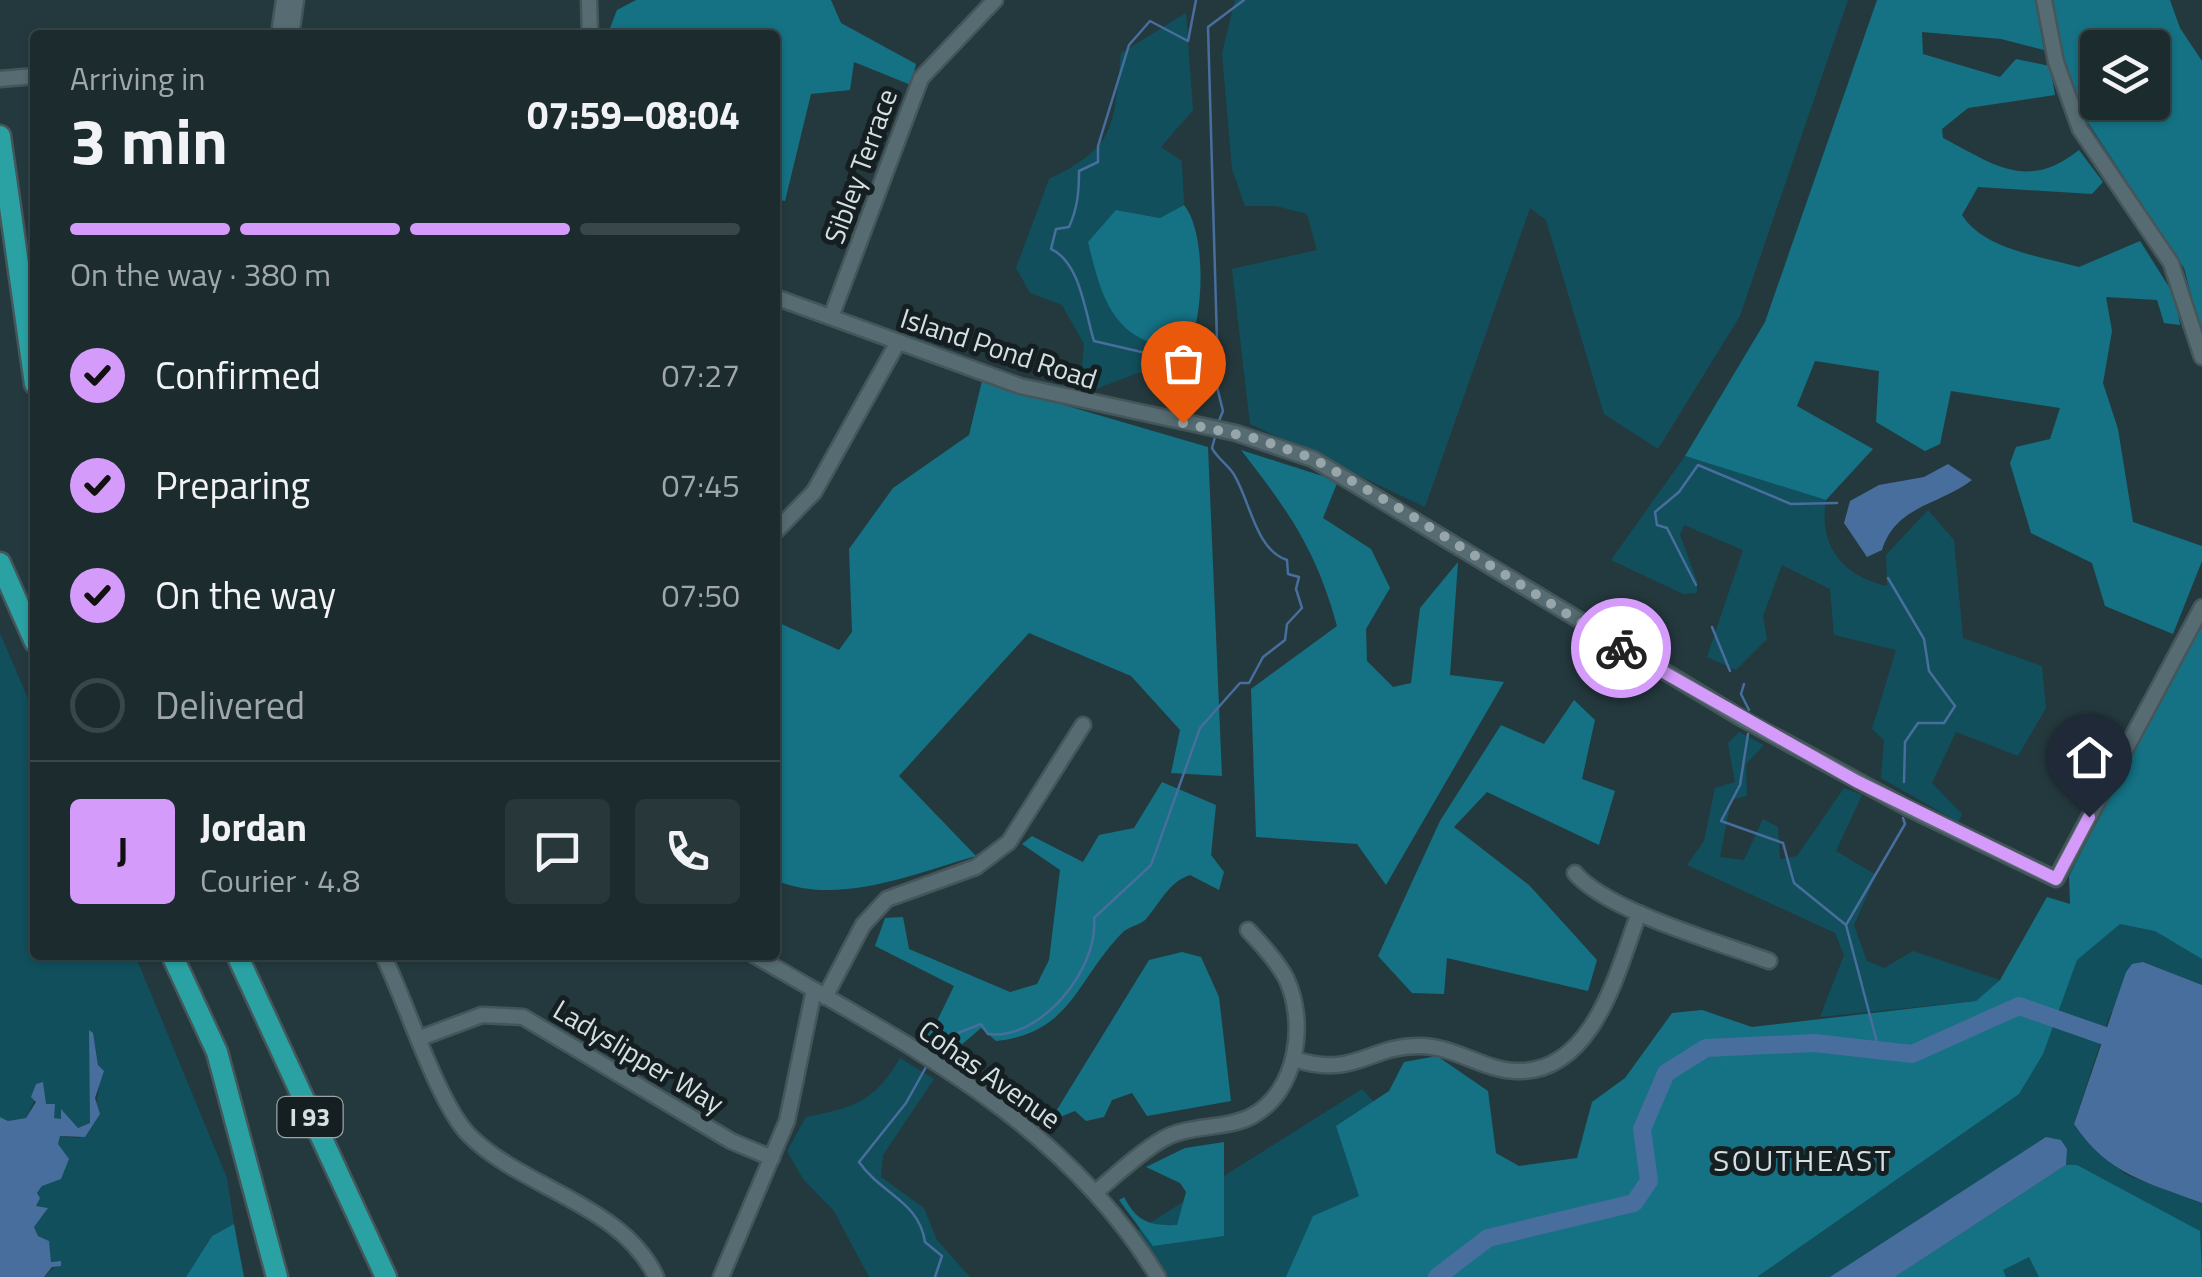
<!DOCTYPE html>
<html lang="en">
<head>
<meta charset="utf-8">
<style>
  body { margin:0; font-family:"Titillium Web",sans-serif; background:#28373a; color:#f1f3f6; height:100vh; display:flex; flex-direction:column; font-size:38px; white-space:nowrap }
  * { box-sizing:border-box; margin:0 }
  p { font-size:32px; color:#a0a7aa }
  .icon { flex:none; width:55px; height:55px; fill:none; stroke:currentColor; stroke-width:2; stroke-linecap:round; stroke-linejoin:round }
  .map { position:relative; flex:1; overflow:hidden }
  .sheet { position:absolute; left:30px; top:30px; width:750px; height:930px; display:flex; flex-direction:column; background:#1b2b2e; border-radius:10px; box-shadow:0 2px 8px #0004,0 0 0 2px #39474a }
  .sheet>* { flex:none }
  .buttons { position:absolute; left:2080px; top:30px; display:grid; gap:20px }
  .buttons a { display:grid; place-items:center; width:90px; height:90px; border-radius:10px; background:#1b2b2e; box-shadow:0 2px 8px #0004,0 0 0 2px #39474a; font-size:50px }
  .pin { position:absolute; display:grid; place-items:center; width:85px; height:85px; color:#fff; margin:-102px -42px; border-radius:50% 50% 50% 0; rotate:-45deg; box-shadow:0 0 10px #0007 }
  .pin .icon { rotate:45deg }
  .courier { position:absolute; display:grid; place-items:center; width:100px; height:100px; margin:-50px; border:8px solid #d59bfb; border-radius:50%; background:#fff; color:#222; box-shadow:0 2px 12px #0007 }
  .overview em { font-style:normal; font-weight:700 }
  .overview div { display:flex; flex-direction:column-reverse }
  .overview { display:flex; align-items:center; justify-content:space-between; height:170px; padding:0 40px }
  h1 { font-size:65px; font-weight:700; line-height:75px }
  .bar { display:grid; grid-template-columns:repeat(4,1fr); gap:15px 10px; align-content:center; height:120px; padding:0 40px }
  .bar i { height:12px; border-radius:8px; background:#39474a }
  .bar .current { background:#d59bfb }
  .bar p { grid-column:span 4 }
  .line { display:flex; align-items:center; gap:25px; padding:0 40px; border-top:2px solid #39474a }
  .line div { flex:1 }
  .round { display:grid; place-items:center; flex:none; width:105px; height:105px; border-radius:10px; background:#28373a }
  ol { padding:0 40px; list-style:none }
  li { display:flex; align-items:center; gap:30px; height:110px }
  li p { margin-inline-start:auto }
  li .icon { padding:10px; border-radius:50%; background:#d59bfb; color:#111; stroke-width:4 }
  li:last-child { color:#a0a7aa }
  li i { width:55px; height:55px; border:5px solid #39474a; border-radius:50% }
  .map>svg:first-child { display:block }
</style>
</head>
<body>
<div class="map">
<svg width="2202" height="1277" viewBox="0 0 2202 1277">
  <rect width="100%" height="100%" fill="#24393e"/>
  <path fill="#114f5c" d="M1235,0h613l-108,316 -82,133 -54,-35 -58,-194 -16,-12 -105,299 -175,-83 -18,-155 85,-19 -10,-36 -31,-8h-31l-13,-37 -10,-116z
    M1186,13l7,97 -32,37 21,14 2,44 -24,13 -44,-8 27,130 47,3 -1,30h-51l-42,16 -14,-22 2,-23 -22,-39 -32,-12 -14,-25 33,-89c70,-33 64,-55 72,-126z
    M1685,456l141,44c-8,46 17,76 61,86l-1,-31 42,-45 26,30 9,98 79,28 4,42 -28,48 -62,-24 -24,51 30,31 -4,8 -77,-44 3,-38 -12,-11 24,-79 -62,-15 -4,-46 -48,-24 -19,51 4,23 -31,31 -29,-13 36,-107 -59,-25 -4,10 17,46v12l-14,1 -72,-34z
    M2202,615v370l-59,-23 -34,55 -35,106 50,51 78,29v74h-1041l-27,-44 228,-144 145,156 507,-216 69,-144 -10,-19z
    M0,633l35,82v240h100l92,223 7,46 -22,12 -26,41h-142l17,-16 -10,1 -3,-21 -10,-5 -4,-10 13,-18 -11,-2 1,-12 26,-42 -5,-8 2,-8 19,2c24,-27 26,-74 10,-107l2,92 -13,5 -17,-18v10l-7,-2 -9,-14 -2,-21 -17,35 -18,3 -8,-4z
    M1739,732l25,13 -18,19 1,32 -16,4 -11,57 24,3 19,-41 15,8 2,32 17,-3 47,-68 18,7 -26,56 40,24 -22,50 13,36 17,7 29,-17 87,29 -24,21 -156,16 24,-62 -9,-22 -148,-68 17,-24 11,-53 20,-6 -7,-39z
    M900,1058l34,21 -51,76 -2,22 43,31 13,32 33,37h-101l-35,-66 -31,-32 -16,-28 19,-34c50,-10 68,-15 94,-59z"/>
  <path fill="#147284" fill-rule="evenodd" d="M636,0h195l10,23 75,41 -5,21 -57,-23 -4,28 -39,4 -26,107 -10,-2v-164h-157l-8,-7 7,-18z
    M1877,0h158l9,50 -43,-11 -79,-7 1,22 77,23 16,-18 34,7 5,29 -87,13 -26,21 1,9c51,26 83,54 136,12l24,32 -11,12 -114,-7 -16,28c22,35 79,41 117,52l61,-26 36,57 4,27 -16,-2 -7,-23 -51,-3 6,34 -9,52 15,46 15,93 69,24v15l-29,73 -68,-28 -13,-43 -61,-30 -21,-70 6,-16 34,-8 10,-31 -109,-17 -11,53 -15,7 -49,-29 3,-51 -64,-10 -18,45 76,43 -47,51 -141,-44 80,-134z
    M2050,0h120l10,28 22,33v274l-18,-67 -101,-153 -25,-72zM2098,48h54v54h-54z
    M1184,205c22,27 20,106 6,138 -14,-1 -37,2 -48,-4 -37,-18 -45,-62 -54,-97l28,-32 44,8z
    M982,381l226,66 14,329 -51,-3 9,-43 -49,-54 -102,-43 -130,143 77,80c-60,17 -139,51 -201,24v-259l64,29 13,-18 -3,-83 44,-61 76,-53z
    M1241,450l97,31 -15,37 48,31 19,39 -24,41 1,32 26,26 18,-4 9,-75 38,-46 -8,113 54,7 -118,203 -29,-41 -101,-7 -5,-148 86,-63c-21,-77 -48,-114 -96,-176z
    M2202,620v339l-47,-28 -35,-7 -43,36 -34,94 -24,40 -262,183h-471l27,-61 46,-20 -23,-70 53,-35 15,-29 33,-6 51,35 8,62 23,13 58,-8 15,-56 33,-24 47,-65 30,-3 50,17 224,-26 24,-21 47,-83 23,7 -1,-28z
    M1574,700l21,20 -13,59 33,12 -16,54 -112,-53 -33,35 75,58 68,75 -9,31 -141,-33 -3,36 -32,-1 -34,-37 62,-135 61,-96 43,19z
    M1162,782l54,23 -5,50 13,17 -5,18 -29,-15c-21,7 -29,26 -43,43 -7,8 -19,8 -26,16 -45,47 -50,99 -125,107l-15,-13 -35,30 -26,-18 18,-21 16,-33 -79,-40 10,-28 18,-1 6,32 101,43 27,-8 12,-24 11,-90 -38,-26 10,-8 51,26 16,-27 35,-7z
    M1182,952l19,5 18,40 12,104 -84,15 -15,-23 -20,7 -8,17 -18,4 -11,-10 -25,10 99,-161z
    M1224,1142v94l-71,10 -34,-46 5,-3c13,25 26,29 53,28l9,-33 -6,-9 -34,-16 39,-19z
    M2066,1165h11l123,66 2,46h-163l-10,-20 -26,13 3,7h-111z
    M234,1224l10,53h-58l26,-41z"/>
  <path fill="#476e9c" d="M1948,464l24,16c-32,25 -76,25 -90,70l-15,7 -23,-34 6,-22 29,-16 45,-8z
    M2143,962l59,23v218c-55,-21 -94,-28 -128,-79l52,-152 6,-8z
    M89,1030l4,3 5,32 6,6 -9,27 5,16 -15,23 -25,-1 -2,8 11,15 -8,20 -19,7 -5,7 3,5 -4,8 12,2 -14,19 4,9 11,5 2,21 10,-1v5l-9,1 -8,10h-44v-160l8,4 18,-3 10,-16 -5,-5 5,-13 7,-2 3,22h9l-1,14 7,1v-10l17,19 12,-5z
    M2046,1137l15,3 6,9 -1,16 -171,112h-65z"/>
  <g fill="none" stroke-linecap="round" stroke-linejoin="round">
    <path stroke="#476e9c" stroke-width="2.5" d="M1196,0l-8,41 -38,-20 -21,24 -31,101v16l-19,9c0,19 -1,36 -10,56l-13,2 -5,20c29,13 34,63 43,92l108,25
      M1214,375l9,36 -5,12
      M1218,377l-10,-350 36,-27
      M1888,578l36,61 5,32 26,35 -11,17h-26l-13,19 -1,40
      M1696,585l-29,-57 -10,-3 -2,-13 24,-20 19,-27 93,39 46,-1
      M1712,627l18,44
      M1744,684l-3,10 8,16
      M1748,734l-8,51 -19,36 62,22 11,40 52,42 33,125
      M1846,925l59,-101 -2,-6
      M938,1055l20,-22 23,-9 7,10c53,7 111,-66 106,-116l57,-53 49,-137 40,-45h9l14,-26 22,-17 2,-16 15,-16 -6,-19 3,-12 -11,-3 -1,-14c-32,-10 -37,-61 -54,-87 -6,-9 -16,-15 -21,-25l3,-11
      M926,1067l-20,36 -47,59c22,32 60,39 66,80l17,14 -7,21"/>
    <path stroke="#476e9c" stroke-width="18" d="M1437,1277l51,-39 146,-35 15,-22 -7,-52 24,-56 40,-25 108,-5 98,11 107,-48 106,37"/>
    <defs>
      <path id="minor" d="M589,0l1,35
        M2044,0l12,62 24,67 91,134 31,94
        M279,35l5,-35
        M291,35l5,-35
        M0,79l35,-3
        M775,297l245,89 216,47 77,26 430,260 165,89 148,71 146,-272
        M831,317l90,-239 74,-78
        M775,532l39,-40 84,-150
        M1575,873c32,38 143,69 194,88
        M383,955c23,46 54,147 86,180 54,54 153,69 187,142
        M754,955c153,90 309,165 404,322
        M825,997l38,-72 24,-26 89,-32 33,-25 74,-117
        M420,1038l62,-23 41,2 208,124 41,17
        M1294,1059c61,20 75,-14 126,-13 34,0 63,24 96,25 78,3 102,-102 123,-158
        M1096,1192c21,-18 43,-39 67,-53 26,-15 62,-9 89,-23 46,-25 55,-94 34,-138 -10,-18 -24,-33 -38,-48
        M721,1277l66,-156 27,-131"/>
      <path id="highway" d="M0,136l35,248
        M0,563l35,79
        M172,955l45,97 60,225
        M237,955l149,322"/>
    </defs>
    <use href="#minor" stroke="#44565a" stroke-width="19"/>
    <use href="#highway" stroke="#44565a" stroke-width="25"/>
    <use href="#minor" stroke="#566c72" stroke-width="14"/>
    <use href="#highway" stroke="#2aa2a3" stroke-width="20"/>
  </g>
  <g fill="none" stroke-linecap="round" stroke-linejoin="round">
    <path stroke="#96a6a9" stroke-width="10" stroke-dasharray="0 18" d="M1183,423l75,16 56,20 90,52 217,137"/>
    <path stroke="#d59bfb" stroke-width="12" d="M1621,648l235,133 200,98 33,-62"/>
  </g>
  <g text-anchor="middle" dominant-baseline="central" stroke-width="10" stroke-linejoin="round" paint-order="stroke">
    <rect fill="#151f21" stroke="#9ba6a9" stroke-width="2.5" x="277.5" y="1097" width="65" height="40" rx="8"/>
    <g font-size="25" font-weight="bold" fill="#d4e0e3">
      <text x="310" y="1117">I 93</text>
    </g>
    <g font-size="28" fill="#d4e0e3" stroke="#151f21">
      <text transform="translate(860 166) rotate(-70)">Sibley Terrace</text>
      <text transform="translate(999 348) rotate(18)">Island Pond Road</text>
      <text transform="translate(639 1056) rotate(31)">Ladyslipper Way</text>
      <text transform="translate(990 1074) rotate(35)">Cohas Avenue</text>
    </g>
    <g font-size="30" letter-spacing="2.5" fill="#d4e0e3" stroke="#151f21">
      <text x="1803" y="1160">SOUTHEAST</text>
    </g>
  </g>
</svg>
<div class="buttons">
<a><svg class="icon" aria-label="layers" viewBox="0 0 24 24"><path d="M12 4l9 5-9 5-9-5zM3 14l9 5 9-5"/></svg></a>
</div>
<div class="pin" style="left:1183px;top:423px;background:#ea580c"><svg class="icon" aria-label="bag" viewBox="0 0 24 24"><path d="M5 8h14l-1 12H6zM9 8a3 3 0 0 1 6 0"/></svg></div>
<div class="pin" style="left:2089px;top:817px;background:#1f2937"><svg class="icon" aria-label="home" viewBox="0 0 24 24"><path d="M3 11l9-7 9 7M6 9v11h12V9"/></svg></div>
<div class="courier" style="left:1621px;top:648px"><svg class="icon" aria-label="bike" viewBox="0 0 24 24"><circle cx="6" cy="16" r="4"/><circle cx="18" cy="16" r="4"/><path d="M6 16l4-8h5l3 8M10 8l3 8H6M13 5h3"/></svg></div>
<section class="sheet">
<div class="overview"><div><h1>3 min</h1><p>Arriving in</p></div><em>07:59–08:04</em></div>
<div class="bar"><i class="current"></i><i class="current"></i><i class="current"></i><i></i><p>On the way · 380 m</p></div>
<ol>
<li><svg class="icon" aria-label="check" viewBox="0 0 24 24"><path d="M5 12l5 5 9-10"/></svg>Confirmed<p>07:27</p></li>
<li><svg class="icon" aria-label="check" viewBox="0 0 24 24"><path d="M5 12l5 5 9-10"/></svg>Preparing<p>07:45</p></li>
<li><svg class="icon" aria-label="check" viewBox="0 0 24 24"><path d="M5 12l5 5 9-10"/></svg>On the way<p>07:50</p></li>
<li><i></i>Delivered</li>
</ol>
<div class="line" style="height:180px"><b class="round" style="background:#d59bfb;color:#111">J</b><div><b>Jordan</b><p>Courier · 4.8</p></div><a class="round"><svg class="icon" aria-label="chat" viewBox="0 0 24 24"><path d="M4 5h16v11H9l-5 4z"/></svg></a><a class="round"><svg class="icon" aria-label="phone" viewBox="0 0 24 24"><path d="M5 4h4l2 5-3 2q2 4 5 5l2-3 5 2v4C11 20 4 13 5 4z"/></svg></a></div>
</section>
</div>
</body>
</html>
